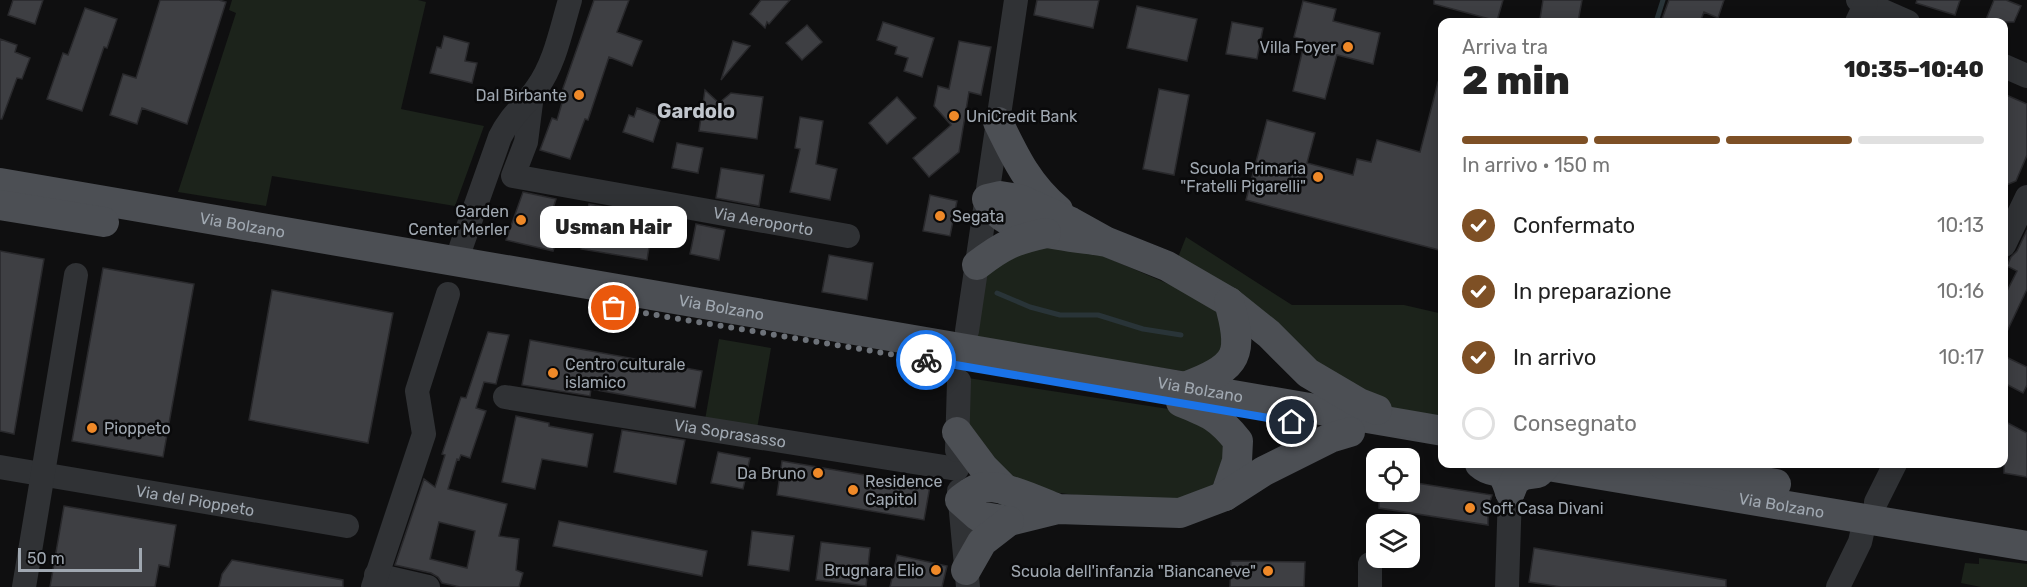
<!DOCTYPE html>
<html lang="it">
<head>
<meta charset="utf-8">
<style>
  body { margin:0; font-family:Rubik,sans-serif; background:#f2f2f2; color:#222; height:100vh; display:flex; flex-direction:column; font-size:22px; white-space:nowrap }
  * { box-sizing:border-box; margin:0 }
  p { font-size:20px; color:#767676 }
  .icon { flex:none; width:33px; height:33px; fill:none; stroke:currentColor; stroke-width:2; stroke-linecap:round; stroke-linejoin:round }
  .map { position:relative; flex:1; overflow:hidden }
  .sheet { position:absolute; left:1438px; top:18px; width:570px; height:450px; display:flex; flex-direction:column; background:#fff; border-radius:12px; box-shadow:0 3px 15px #0003 }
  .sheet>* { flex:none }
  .controls { position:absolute; left:1366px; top:448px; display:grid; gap:12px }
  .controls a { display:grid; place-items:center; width:54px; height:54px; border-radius:12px; background:#fff; box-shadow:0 3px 15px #0003; font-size:30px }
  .scale { position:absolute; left:18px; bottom:15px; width:124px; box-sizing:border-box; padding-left:6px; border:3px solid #a0a8b1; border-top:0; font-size:16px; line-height:21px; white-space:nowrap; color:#a0a8b1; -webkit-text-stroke:4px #0a0a0b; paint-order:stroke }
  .pin { position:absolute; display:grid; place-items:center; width:51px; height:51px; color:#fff; margin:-26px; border:3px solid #fff; border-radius:50%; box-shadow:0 2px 6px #0007 }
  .courier { position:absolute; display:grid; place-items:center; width:60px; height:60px; margin:-30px; border:4px solid #1a73e8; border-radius:50%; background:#fff; color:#222; box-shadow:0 2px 8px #0007 }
  .bubble { position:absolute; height:42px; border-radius:12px; background:#fff; box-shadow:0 3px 15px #0003; font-size:20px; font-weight:800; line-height:42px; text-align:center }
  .headline em { font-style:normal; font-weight:800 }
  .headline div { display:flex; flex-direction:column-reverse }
  .headline { display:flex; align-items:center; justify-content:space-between; height:102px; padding:0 24px }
  h1 { font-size:39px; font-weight:800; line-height:45px }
  .bar { display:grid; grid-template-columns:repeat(4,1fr); gap:9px 6px; align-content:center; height:72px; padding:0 24px }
  .bar i { height:8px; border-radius:4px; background:#e0e0e0 }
  .bar .on { background:#7e5025 }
  .bar p { grid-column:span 4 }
  ol { padding:0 24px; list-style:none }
  li { display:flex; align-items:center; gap:18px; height:66px }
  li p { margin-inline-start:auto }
  li .icon { padding:6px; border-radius:50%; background:#7e5025; color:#fff; stroke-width:4 }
  li:last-child { color:#767676 }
  li i { width:33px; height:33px; border:3px solid #e0e0e0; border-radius:50% }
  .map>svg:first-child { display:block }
</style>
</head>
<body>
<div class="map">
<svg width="2027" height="587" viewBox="0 0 2027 587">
  <rect width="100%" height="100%" fill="#0f0f10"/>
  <path fill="#1c231b" d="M232,0h186l8,2 -25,107 83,17 -29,80 -183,-30 -6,30 -88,-14 58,-179 -7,-3z
    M1186,237l106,68h112l39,9v105l-56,-11 -44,-24 -166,-124z
    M1019,246h61l121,52 23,21 2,14 -8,25 -21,13h-15l-207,-33 10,-69z
    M719,339l52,9 -14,81 -52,-9z
    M968,378l220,34 39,35 -16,43 -28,12 -107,-7 -67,-8 -43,-55z
    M1979,558l48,6v23h-46l-20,-4 4,-20 14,1z"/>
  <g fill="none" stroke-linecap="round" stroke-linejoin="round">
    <path stroke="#293438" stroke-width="5" d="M1656,22l7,-22
      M997,293l33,14 30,8h38l45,14 38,6"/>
  </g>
  <path fill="#3e3f43" stroke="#29292c" stroke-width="1.5" fill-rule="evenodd" d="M13,0h30l-8,24 -27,-9z
    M160,0h59l7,2 -39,122 -45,-16 -5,16 -27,-9 13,-41 13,4z
    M594,0h35l-12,32 25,9 -10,25 -23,-9 -21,63 -3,-1 -15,40 -30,-9 12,-32 5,2 7,-24 -3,-2z
    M761,0h29l-21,24 -2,-2 -2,6 -15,-14z
    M1037,0h62l-6,28 -59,-13z
    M1434,0h69l-6,21 -63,-17z
    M1543,0h39l-4,22h-19l-19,-3z
    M1669,0h55l-6,18 -14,-6 -4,10h-39z
    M1917,0h43l-5,15 -39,-12z
    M1994,0h12l15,6 -7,16h-29z
    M1303,1l33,8 -3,12 47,12 -7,31 -36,-9 -12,44 -32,-8 12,-51 -11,-3z
    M1137,6l60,13 -10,42 -60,-13z
    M85,8l32,11 -10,29 -3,-1 -22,64 -35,-12 16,-46 5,2z
    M883,22l51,16 -12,39 -18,-6 4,-13 -13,-4 2,-7 -20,-7z
    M1232,22l31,6 -6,31 -31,-5z
    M807,25l15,17 -20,18 -16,-17z
    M444,36l25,7 -4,18 12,2 -5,20 -42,-10 7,-26 4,1z
    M0,39l17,6 -2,7 15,6 -8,21 -5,-1 -15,41h-2z
    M733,41l17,5 -29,34z
    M959,41l32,6 -10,48 -12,-3 -10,60 -30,25 -16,-19 38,-33 -17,-19 4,-20 11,3z
    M1438,82l5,1v168l-197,-51 21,-80 48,13 -8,30 46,12 4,-16 14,3 6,-22 43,12z
    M1159,89l30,6 -15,80 -31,-6z
    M705,90l14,13 12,-10 32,4 -6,42 -58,-8z
    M2004,94l23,10v51l-11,26 -12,5z
    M897,97l19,21 -29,26 -18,-21z
    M637,108l24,9 -8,25 -30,-10 6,-17 5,2z
    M800,117l23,4 -7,43 21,5 -7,31 -40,-8 10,-43 -5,-1z
    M677,143l26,5 -5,25 -26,-5z
    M721,168l43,7 -5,31 -43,-8z
    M523,192l33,7 -7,22 13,5 -9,25 -47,-11z
    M930,195l27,6 -7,35 -27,-5z
    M589,204l65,12 -7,44 -66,-11z
    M696,224l29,6 -6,30 -29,-6z
    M2027,230v59l-23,49v-41l13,-26 -10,-5 4,-9 6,-6z
    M0,251l44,8 -30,175 -14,-3z
    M829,255l44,8 -6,37 -45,-8z
    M103,268l91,16 -31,173 -91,-16z
    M272,290l121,23 -25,130 -119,-23z
    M488,332l21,3 -13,49 -12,-2 -8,26 10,3 -16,47 -9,-3 -2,5 -2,-1 -9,30 59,15 -8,32 20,3 -3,31 7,3 -4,14h-59l-18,-4 -4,-6 -7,-4 -36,-8 29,-86 11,8 10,-32 -3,-1 19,-57 5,1zM439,522l36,9 -8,37 -37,-9z
    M530,340l172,31 -7,37 -104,-19 -1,7 -68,-11z
    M2004,356l23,11v18l-4,8 -19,-10z
    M516,416l33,7v3l44,8 -6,33 -45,-8 -7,30 -33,-7z
    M2004,421l23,12v44l-23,-4z
    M622,430l63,10 -9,44 -62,-12z
    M718,452l32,6 -7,31 -32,-6z
    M782,461l148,25 -6,34 -147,-25z
    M1410,482l82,13 -4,12v18l-109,-17v-16h31z
    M64,506l112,19 -7,42 -10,-2 -4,22h-105z
    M559,521l148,30 -5,25 -149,-30z
    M752,531l42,5 -5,35 -41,-6z
    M821,542l49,6 -4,38 -50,-6z
    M1534,548l192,32v7h-165l-32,-5z
    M897,555l50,11 -5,21h-52z
    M232,560l111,20v7h-124l3,-13z
    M1231,561l74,1 -1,25h-74z"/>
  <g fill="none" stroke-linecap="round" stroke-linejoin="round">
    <g stroke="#303235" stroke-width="24">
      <path d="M1858,0l50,22"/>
      <path d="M1857,22l9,-19"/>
      <path d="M2004,66l23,10"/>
      <path id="s1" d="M532,95l-6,47 -13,34 335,60"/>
      <path d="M2004,245l23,-48"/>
      <path d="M461,247l39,-110c11,-23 25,-30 37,-49 18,-25 24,-58 33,-88"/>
      <path d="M967,331l49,-331"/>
      <path id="s2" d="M505,397l452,72"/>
      <path d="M957,450l2,-69"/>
      <path id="s3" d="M0,467l347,59"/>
      <path d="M959,491l9,96"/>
      <path d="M1876,502l19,-38"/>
      <path d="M1370,564v23"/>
      <path d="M376,575l52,12"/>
      <path d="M24,587l52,-312"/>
      <path d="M373,587l51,-153 -7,-43 31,-97"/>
      <path d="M1507,587l3,-95"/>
      <path d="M1838,587l22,-45 5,-22"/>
    </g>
    <g stroke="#4c4f54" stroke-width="30">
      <path d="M998,122c17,35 30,63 60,88"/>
      <path id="s4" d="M0,183l1443,248"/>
      <path d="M0,205l104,17"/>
      <path d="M1107,242c-29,-5 -86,-8 -108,-28 -5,-4 -9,-10 -12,-15l13,-3 19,3 52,23 36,20 60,24 62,36 40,32 39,39 51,30 18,7"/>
      <path d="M977,265c26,-20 37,-25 69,-32"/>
      <path d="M1187,386c52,-19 57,-32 42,-84"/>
      <path d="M1181,402c28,11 38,15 57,39l-1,20 -12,35"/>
      <path d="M957,432l26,35 24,24"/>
      <path d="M1480,464c16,14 20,-4 30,28"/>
      <path id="s5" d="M1536,464l491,82"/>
      <path d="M1662,464l114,20"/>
      <path d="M1510,492l5,-12 9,-5 14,-2 8,-8"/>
      <path d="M1058,509c-20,-8 -51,-23 -73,-22 -10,1 -17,7 -25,13l18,16 31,5 49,-12 122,4 45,-17 39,-25 66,-33 20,-6"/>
      <path d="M966,570l16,-28 27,-21"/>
    </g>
  </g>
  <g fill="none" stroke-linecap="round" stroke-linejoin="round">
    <path stroke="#6d7279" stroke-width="6" stroke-dasharray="0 10.8" d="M614,308l312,52"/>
    <path stroke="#1a73e8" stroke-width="8" d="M926,360l366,62"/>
  </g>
  <g fill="#ef8928" stroke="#0a0a0b" stroke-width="2">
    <circle cx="1348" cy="47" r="6"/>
    <circle cx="579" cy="95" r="6"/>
    <circle cx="954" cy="116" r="6"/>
    <circle cx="1318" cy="177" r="6"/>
    <circle cx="940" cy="216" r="6"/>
    <circle cx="521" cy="220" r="6"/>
    <circle cx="553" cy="373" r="6"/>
    <circle cx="92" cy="428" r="6"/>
    <circle cx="818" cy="473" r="6"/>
    <circle cx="853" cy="490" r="6"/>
    <circle cx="1470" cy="508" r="6"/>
    <circle cx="936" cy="570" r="6"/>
    <circle cx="1268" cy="571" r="6"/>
  </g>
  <g text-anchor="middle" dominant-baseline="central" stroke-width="5" stroke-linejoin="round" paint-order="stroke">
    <g font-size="16" fill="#a0a8b1" stroke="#0a0a0b" text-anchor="end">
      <text x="1336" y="47">Villa Foyer</text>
      <text x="567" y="95">Dal Birbante</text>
      <text x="966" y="116" text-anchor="start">UniCredit Bank</text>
      <text x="1306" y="168">Scuola Primaria<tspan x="1306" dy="18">"Fratelli Pigarelli"</tspan></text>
      <text x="509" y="211">Garden<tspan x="509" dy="18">Center Merler</tspan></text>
      <text x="952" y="216" text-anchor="start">Segata</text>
      <text x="565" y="364" text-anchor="start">Centro culturale<tspan x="565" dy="18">islamico</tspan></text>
      <text x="104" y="428" text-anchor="start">Pioppeto</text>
      <text x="806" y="473">Da Bruno</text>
      <text x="865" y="481" text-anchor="start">Residence<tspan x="865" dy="18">Capitol</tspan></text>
      <text x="1482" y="508" text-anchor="start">Soft Casa Divani</text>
      <text x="924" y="570">Brugnara Elio</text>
      <text x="1256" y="571">Scuola dell'infanzia "Biancaneve"</text>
    </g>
    <g font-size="16" fill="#a0a8b1" stroke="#0a0a0b">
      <text stroke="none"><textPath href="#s1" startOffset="338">Via Aeroporto</textPath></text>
      <text stroke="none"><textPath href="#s4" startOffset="246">Via Bolzano</textPath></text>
      <text stroke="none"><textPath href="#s4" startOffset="732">Via Bolzano</textPath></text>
      <text stroke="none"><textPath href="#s4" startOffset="1218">Via Bolzano</textPath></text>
      <text stroke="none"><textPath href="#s2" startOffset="228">Via Soprasasso</textPath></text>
      <text stroke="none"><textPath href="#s3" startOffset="198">Via del Pioppeto</textPath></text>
      <text stroke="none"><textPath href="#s5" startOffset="249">Via Bolzano</textPath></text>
    </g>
    <g font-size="20" font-weight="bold" fill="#c1c6cd" stroke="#0a0a0b">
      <text x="696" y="111">Gardolo</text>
    </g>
  </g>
</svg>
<div class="controls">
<a><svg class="icon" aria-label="locate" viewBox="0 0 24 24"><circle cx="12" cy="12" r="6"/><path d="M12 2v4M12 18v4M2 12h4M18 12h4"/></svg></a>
<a><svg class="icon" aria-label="layers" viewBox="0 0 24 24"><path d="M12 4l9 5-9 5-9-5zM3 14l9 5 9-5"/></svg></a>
</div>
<div class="scale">50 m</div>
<div class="pin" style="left:614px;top:308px;background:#ea580c"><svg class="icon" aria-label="bag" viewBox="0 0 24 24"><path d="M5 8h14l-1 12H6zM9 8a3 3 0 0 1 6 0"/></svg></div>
<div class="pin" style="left:1292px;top:422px;background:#1f2937"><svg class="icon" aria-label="home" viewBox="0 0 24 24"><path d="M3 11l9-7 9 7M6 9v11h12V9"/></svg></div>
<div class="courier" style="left:926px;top:360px"><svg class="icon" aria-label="bike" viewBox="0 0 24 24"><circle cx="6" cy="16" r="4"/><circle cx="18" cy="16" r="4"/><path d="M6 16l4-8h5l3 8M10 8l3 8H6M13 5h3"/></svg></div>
<div class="bubble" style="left:540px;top:206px;width:147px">Usman Hair</div>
<section class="sheet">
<div class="headline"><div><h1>2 min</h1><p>Arriva tra</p></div><em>10:35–10:40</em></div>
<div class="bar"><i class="on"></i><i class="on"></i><i class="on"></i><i></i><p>In arrivo · 150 m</p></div>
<ol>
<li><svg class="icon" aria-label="check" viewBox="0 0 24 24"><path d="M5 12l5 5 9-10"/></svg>Confermato<p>10:13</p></li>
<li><svg class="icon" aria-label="check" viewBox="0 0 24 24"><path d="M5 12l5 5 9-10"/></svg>In preparazione<p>10:16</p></li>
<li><svg class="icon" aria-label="check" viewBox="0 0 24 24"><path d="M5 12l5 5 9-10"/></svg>In arrivo<p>10:17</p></li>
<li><i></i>Consegnato</li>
</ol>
</section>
</div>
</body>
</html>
